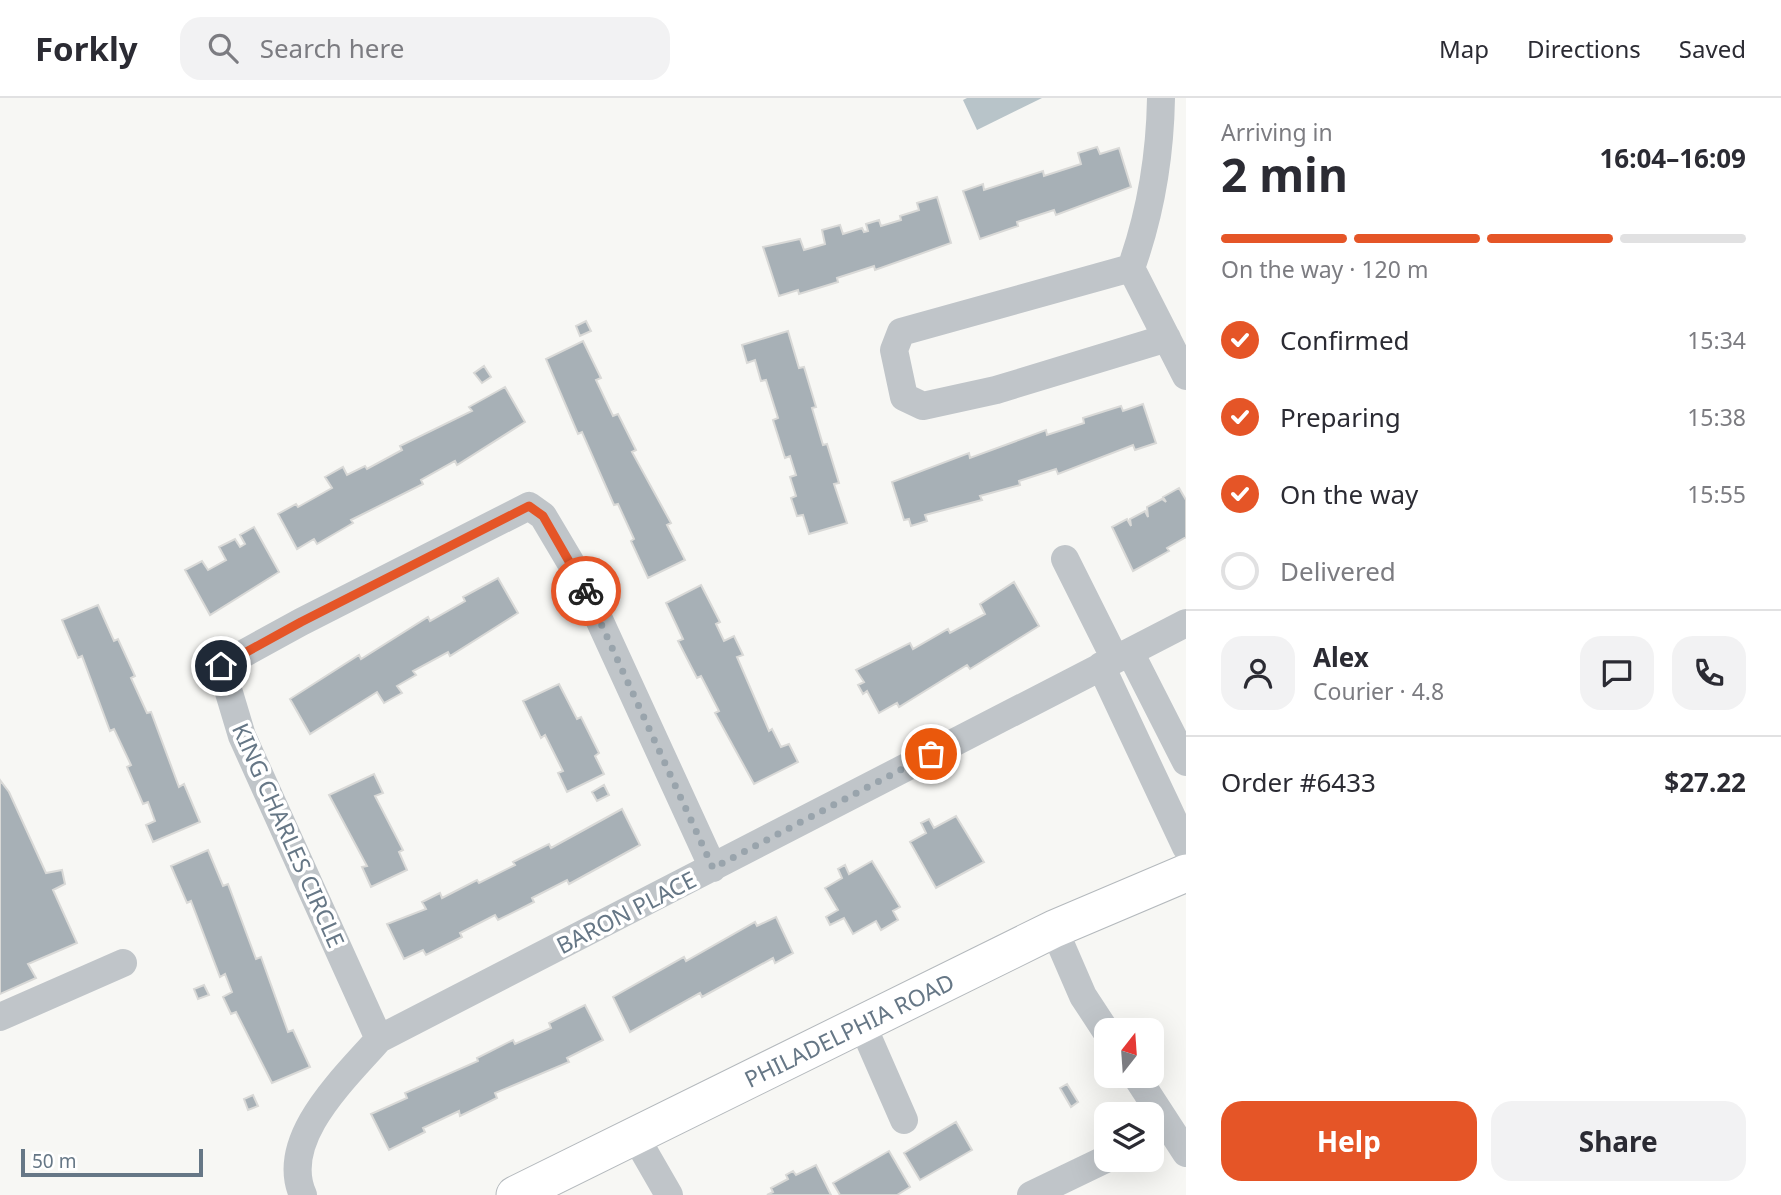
<!DOCTYPE html>
<html lang="en">
<head>
<meta charset="utf-8">
<style>
  body { margin:0; font-family:"Noto Sans",sans-serif; background:#f2f2f3; color:#2b2b33; height:100vh; display:flex; flex-direction:column; font-size:26px; white-space:nowrap }
  * { box-sizing:border-box; margin:0 }
  p { font-size:23px; color:#7c7c81 }
  .icon { flex:none; width:38px; height:38px; fill:none; stroke:currentColor; stroke-width:2; stroke-linecap:round; stroke-linejoin:round }
  .map { position:relative; flex:1; overflow:hidden }
  .panel { display:flex; flex-direction:column; background:#fff; width:595px }
  .panel>* { flex:none }
  .needle { width:46px; rotate:17deg }
  .buttons { position:absolute; left:1094px; top:920px; display:grid; gap:14px }
  .buttons a { display:grid; place-items:center; width:70px; height:70px; border-radius:14px; background:#fff; box-shadow:0 7px 28px #0002; font-size:35px }
  .scale { position:absolute; left:21px; bottom:18px; width:182px; box-sizing:border-box; padding-left:7px; border:4px solid #667786; border-top:0; font-size:19px; line-height:24px; white-space:nowrap; color:#667786; -webkit-text-stroke:5px #fff; paint-order:stroke }
  .pin { position:absolute; display:grid; place-items:center; width:60px; height:60px; color:#fff; margin:-30px; border:4px solid #fff; border-radius:50%; box-shadow:0 2px 7px #0007 }
  .courier { position:absolute; display:grid; place-items:center; width:70px; height:70px; margin:-35px; border:5px solid #e55527; border-radius:50%; background:#fff; color:#222; box-shadow:0 2px 9px #0007 }
  .overview em { font-style:normal; font-weight:700 }
  .overview div { display:flex; flex-direction:column-reverse }
  .overview { display:flex; align-items:center; justify-content:space-between; height:119px; padding:0 35px }
  h1 { font-size:46px; font-weight:700; line-height:52px }
  .bar { display:grid; grid-template-columns:repeat(4,1fr); gap:10px 7px; align-content:center; height:84px; padding:0 35px }
  .bar i { height:9px; border-radius:5px; background:#e1e1e2 }
  .bar .active { background:#e55527 }
  .bar p { grid-column:span 4 }
  .line { display:flex; align-items:center; gap:18px; padding:0 35px; border-top:2px solid #e1e1e2 }
  .line div { flex:1 }
  .round { display:grid; place-items:center; flex:none; width:74px; height:74px; border-radius:21px; background:#f2f2f3 }
  ol { padding:0 35px; list-style:none }
  li { display:flex; align-items:center; gap:21px; height:77px }
  li p { margin-inline-start:auto }
  li .icon { padding:7px; border-radius:50%; background:#e55527; color:#fff; stroke-width:4 }
  li:last-child { color:#7c7c81 }
  li i { width:38px; height:38px; border:4px solid #e1e1e2; border-radius:50% }
  .action { display:flex; gap:14px; margin-top:auto; padding:14px 35px }
  .action a { flex:1; height:80px; border-radius:21px; background:#e55527; color:#fff; font-size:28px; font-weight:700; line-height:80px; text-align:center }
  .action a+a { background:#f2f2f3; color:#2b2b33 }
  header { display:flex; align-items:center; gap:42px; box-sizing:border-box; height:98px; padding:0 35px; background:#fff; border-bottom:2px solid #e1e1e2 }
  header strong { font-size:33px }
  nav { display:flex; gap:38px; margin-inline-start:auto; font-size:24px }
  .search { width:490px; height:63px; background:#f2f2f3; display:flex; align-items:center; gap:18px; box-sizing:border-box; padding:0 24px; border-radius:21px; color:#7c7c81; font-size:26px }
  main { display:flex; flex:1; min-height:0 }
  .map>svg:first-child { display:block }
</style>
</head>
<body>
<header>
<strong>Forkly</strong>
<div class="search"><svg class="icon" aria-label="search" viewBox="0 0 24 24"><circle cx="10" cy="10" r="6"/><path d="M15 15l6 6"/></svg>Search here</div>
<nav><a>Map</a><a>Directions</a><a>Saved</a></nav>
</header>
<main>
<div class="map">
<svg width="1186" height="1097" viewBox="0 0 1186 1097">
  <rect width="100%" height="100%" fill="#f7f7f4"/>
  <path fill="#b8c4c9" d="M967,0h75l-65,32 -14,-30z"/>
  <path fill="#a7b0b6" stroke="#d9d9d7" stroke-width="2" d="M1097,49l3,7 19,-6 12,39 -75,28 -2,-5 -37,12 1,4 -38,13 -17,-48 20,-7 1,6 59,-19 1,5 37,-12 -3,-11z
    M937,99l14,46 -76,27 -1,-4 -37,12 1,4 -39,12 -1,-4 -19,6 -16,-49 37,-8 4,11 21,-6 -3,-14 18,-5 3,9 19,-6 2,4 4,-1 -2,-7 13,-4 2,6 20,-6 -1,-4 19,-6 -2,-7z
    M586,223l5,10 -11,5 -4,-10z
    M788,233l11,37 5,-1 12,40 -4,1 11,37 4,-1 12,39 -5,1 13,39 -38,11 -6,-19 -6,1 -6,-18 5,-2 -6,-19 6,-2 -6,-19 -5,2 -12,-38 5,-2 -12,-38 -5,1 -6,-21 -8,3 -5,-18z
    M583,243l18,37 -5,2 17,36 5,-2 18,36 -4,2 39,71 -4,2 18,35 -37,18 -17,-37 3,-2 -16,-35 -4,1 -32,-73 -4,2 -32,-75z
    M484,268l7,11 -9,6 -8,-10z
    M505,289l20,35 -68,43 -2,-4 -34,19 2,4 -72,36 2,3 -36,21 -3,-5 -17,10 -19,-35 18,-10 2,3 34,-19 -7,-11 18,-10 4,8 18,-9 2,3 35,-19 -2,-4 72,-35 -3,-4z
    M1143,306l13,39 -21,7 -2,-5 -75,29 -2,-5 -37,12 1,4 -40,11 2,4 -57,15 2,6 -16,5 -2,-7 -5,1 -12,-38 77,-29 1,5 76,-28 1,5 37,-12 -1,-5 38,-12 2,5z
    M1179,390l7,12v37l-19,11 2,3 -36,20 -21,-44 15,-8 4,7 -1,-7 15,-8 3,6 -1,-10 15,-8 4,3 -3,-5z
    M254,429l25,45 -69,43 -25,-45 17,-9 6,9 18,-10 -7,-13 16,-8 5,8 5,-3 -5,-9z
    M498,480l20,35 -68,43 -2,-4 -35,19 3,4 -19,11 5,7 -18,10 -7,-11 -67,42 -20,-35 69,-44 2,4 67,-42 2,4 35,-20 -2,-4z
    M1014,484l25,44 -69,43 -3,-4 -68,42 -2,-4 -18,10 -12,-22 -4,3 -5,-9 6,-3 -8,-12 54,-27 3,6 35,-20 2,4 35,-19 -5,-10z
    M701,487l19,37 -4,2 8,17 10,-5 9,19 -6,2 32,74 3,-2 9,18 8,-3 9,18 -44,22 -39,-71 4,-2 -18,-35 -4,2 -19,-37 5,-2 -17,-36z
    M98,507l16,36 4,-2 17,37 -4,2 16,35 4,-1 28,75 5,-3 16,38 -47,20 -7,-17 9,-4 -7,-19 -5,2 -16,-37 4,-2 -17,-36 -4,2 -28,-75 -4,2 -16,-38z
    M559,586l18,35 4,-2 18,36 -4,3 9,18 -37,18 -9,-19 5,-2 -18,-36 -4,3 -18,-37z
    M374,676l9,19 -8,3 28,54 -4,2 8,18 -36,17 -9,-20 5,-1 -38,-71z
    M0,682l9,12 37,81 16,-3 3,14 -12,6 24,53 -49,21 8,14 -36,16z
    M604,687l5,10 -12,6 -5,-9z
    M622,711l18,36 -71,39 -2,-4 -35,18 2,4 -36,18 -3,-5 -35,18 2,4 -36,18 -3,-5 -19,9 -17,-35 39,-15 -4,-7 18,-9 2,5 35,-18 2,3 36,-18 -2,-3 36,-18 2,4z
    M956,718l28,46 -48,26 -26,-46 16,-9 -5,-10 8,-4 5,9z
    M208,752l15,36 5,-2 28,75 5,-2 27,75 5,-2 17,37 -38,16 -36,-71 -5,2 -8,-17 9,-5 -7,-18 -5,3 -29,-76 -4,2 -16,-37z
    M872,763l28,46 -7,4 5,9 -17,10 -5,-9 -23,13 -9,-16 -14,7 -4,-8 12,-7 -13,-22 17,-10 -4,-9 7,-4 4,9z
    M776,819l17,36 -18,10 -2,-5 -71,39 -2,-4 -70,39 -17,-35 71,-40 2,4 69,-39 2,4z
    M204,887l5,10 -11,4 -4,-10z
    M585,907l18,35 -36,18 2,4 -74,31 2,5 -37,18 -1,-5 -36,17 2,4 -36,18 -18,-36 36,-16 -2,-5 73,-32 -1,-3 36,-18 2,4 36,-16 -2,-5z
    M1067,986l11,18 -7,5 -11,-19z
    M253,997l5,11 -10,4 -4,-11z
    M956,1024l16,28 -52,30 -16,-27z
    M889,1053l21,36 -13,8h-57l-7,-12z
    M816,1067l15,30h-64l6,-3 -2,-4 17,-9 -2,-4 7,-4 3,4z"/>
  <g fill="none" stroke-linecap="round" stroke-linejoin="round">
    <defs>
      <path id="major" d="M515,1097l539,-266 132,-56"/>
    </defs>
    <use href="#major" stroke="#b4b9bd" stroke-width="39"/>
    <path stroke="#c0c5c9" stroke-width="28" d="M1131,170l-230,64 -7,18 10,47 19,9 73,-16 171,-52
      M1131,170c20,-56 29,-111 30,-170
      M1131,170l55,108
      M1065,461l50,100
      M1130,554l56,110
      M1101,568l85,181
      M1054,831l29,67 23,35
      M0,919l123,-54
      M862,926l42,96
      M379,941l-137,-303 -21,-70 80,-44 228,-116 14,10 38,64 132,288
      M1136,978l50,77
      M635,1038l34,59
      M303,1097c-25,-56 42,-117 76,-156l807,-416
      M1031,1097l75,-36"/>
    <use href="#major" stroke="#fff" stroke-width="37"/>
  </g>
  <g fill="none" stroke-linecap="round" stroke-linejoin="round">
    <path stroke="#99a4ac" stroke-width="7" stroke-dasharray="0 12.6" d="M586,493l127,277 218,-114"/>
    <path stroke="#e55527" stroke-width="9" d="M221,568l80,-44 228,-116 14,10 43,75"/>
  </g>
  <g text-anchor="middle" dominant-baseline="central" stroke-width="7" stroke-linejoin="round" paint-order="stroke">
    <g font-size="23" fill="#667786" stroke="#fff">
      <text transform="translate(289 737) rotate(66)">KING CHARLES CIRCLE</text>
      <text transform="translate(626 814) rotate(-27)">BARON PLACE</text>
      <text transform="translate(849 932) rotate(-26)">PHILADELPHIA ROAD</text>
    </g>
  </g>
</svg>
<div class="buttons">
<a><svg class="needle" viewBox="-14 -14 28 28"><path d="M0-13l5 13h-10z" fill="#e53935"/><path d="M0 13l5-13h-10z" fill="#7c7c81"/></svg></a>
<a><svg class="icon" aria-label="layers" viewBox="0 0 24 24"><path d="M12 4l9 5-9 5-9-5zM3 14l9 5 9-5"/></svg></a>
</div>
<div class="scale">50 m</div>
<div class="pin" style="left:931px;top:656px;background:#ea580c"><svg class="icon" aria-label="bag" viewBox="0 0 24 24"><path d="M5 8h14l-1 12H6zM9 8a3 3 0 0 1 6 0"/></svg></div>
<div class="pin" style="left:221px;top:568px;background:#1f2937"><svg class="icon" aria-label="home" viewBox="0 0 24 24"><path d="M3 11l9-7 9 7M6 9v11h12V9"/></svg></div>
<div class="courier" style="left:586px;top:493px"><svg class="icon" aria-label="bike" viewBox="0 0 24 24"><circle cx="6" cy="16" r="4"/><circle cx="18" cy="16" r="4"/><path d="M6 16l4-8h5l3 8M10 8l3 8H6M13 5h3"/></svg></div>
</div>
<section class="panel">
<div class="overview"><div><h1>2 min</h1><p>Arriving in</p></div><em>16:04–16:09</em></div>
<div class="bar"><i class="active"></i><i class="active"></i><i class="active"></i><i></i><p>On the way · 120 m</p></div>
<ol>
<li><svg class="icon" aria-label="check" viewBox="0 0 24 24"><path d="M5 12l5 5 9-10"/></svg>Confirmed<p>15:34</p></li>
<li><svg class="icon" aria-label="check" viewBox="0 0 24 24"><path d="M5 12l5 5 9-10"/></svg>Preparing<p>15:38</p></li>
<li><svg class="icon" aria-label="check" viewBox="0 0 24 24"><path d="M5 12l5 5 9-10"/></svg>On the way<p>15:55</p></li>
<li><i></i>Delivered</li>
</ol>
<div class="line" style="height:126px"><a class="round"><svg class="icon" aria-label="person" viewBox="0 0 24 24"><circle cx="12" cy="8" r="4"/><path d="M4 21q1-7 8-7t8 7"/></svg></a><div><b>Alex</b><p>Courier · 4.8</p></div><a class="round"><svg class="icon" aria-label="chat" viewBox="0 0 24 24"><path d="M4 5h16v11H9l-5 4z"/></svg></a><a class="round"><svg class="icon" aria-label="phone" viewBox="0 0 24 24"><path d="M5 4h4l2 5-3 2q2 4 5 5l2-3 5 2v4C11 20 4 13 5 4z"/></svg></a></div>
<div class="line" style="height:91px"><div>Order #6433</div><b>$27.22</b></div>
<div class="action"><a>Help</a><a>Share</a></div>
</section>
</main>
</body>
</html>
